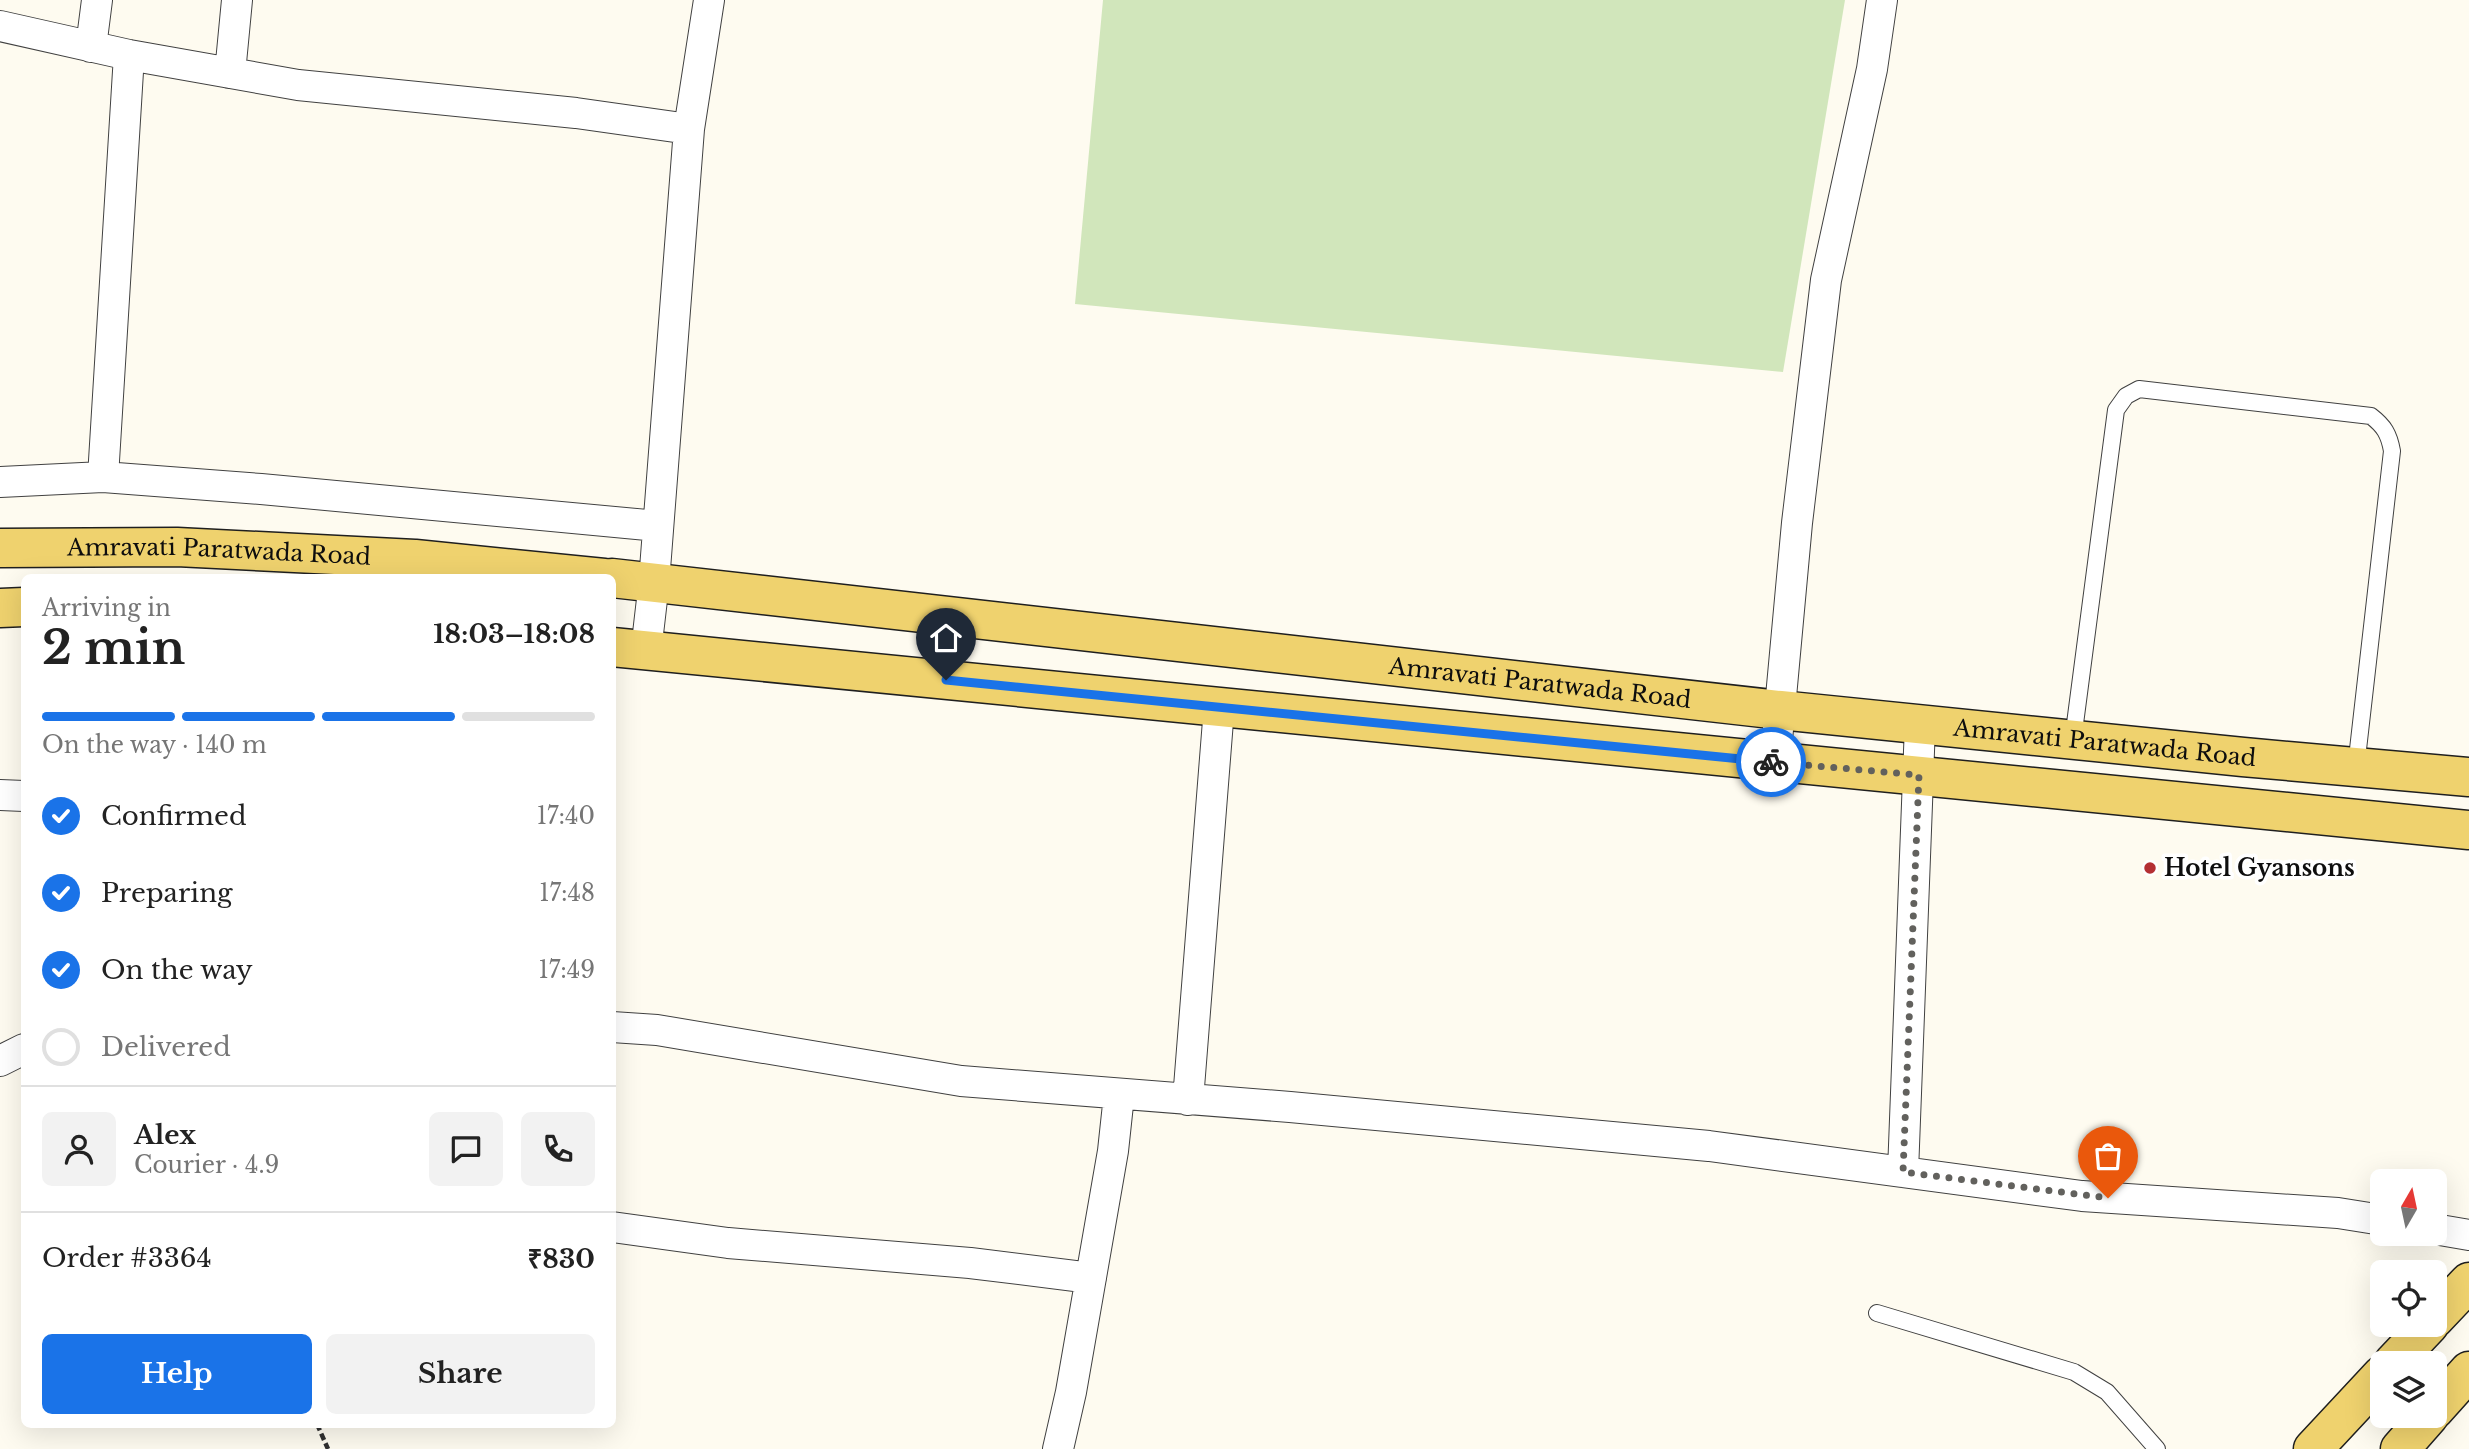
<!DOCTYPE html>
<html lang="en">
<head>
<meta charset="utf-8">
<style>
  body { margin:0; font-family:"Libre Baskerville",serif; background:#f2f2f2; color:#222; height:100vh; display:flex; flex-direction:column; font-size:26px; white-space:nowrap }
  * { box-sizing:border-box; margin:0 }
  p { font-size:23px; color:#767676 }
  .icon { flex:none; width:38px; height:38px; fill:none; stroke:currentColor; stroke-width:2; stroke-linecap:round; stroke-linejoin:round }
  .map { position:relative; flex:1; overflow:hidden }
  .sheet { position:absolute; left:21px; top:574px; width:595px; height:854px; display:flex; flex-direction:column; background:#fff; border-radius:10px; box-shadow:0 7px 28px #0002 }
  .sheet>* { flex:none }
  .needle { width:46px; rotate:9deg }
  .controls { position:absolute; left:2370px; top:1169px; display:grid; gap:14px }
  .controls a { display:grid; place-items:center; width:77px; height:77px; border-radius:10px; background:#fff; box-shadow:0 7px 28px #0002; font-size:35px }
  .pin { position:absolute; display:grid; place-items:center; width:60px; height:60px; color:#fff; margin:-72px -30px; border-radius:50% 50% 50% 0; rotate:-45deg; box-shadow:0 0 7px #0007 }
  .pin .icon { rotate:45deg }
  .courier { position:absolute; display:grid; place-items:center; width:70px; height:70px; margin:-35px; border:5px solid #1a73e8; border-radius:50%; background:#fff; color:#222; box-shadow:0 2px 9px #0007 }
  .head em { font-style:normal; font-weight:700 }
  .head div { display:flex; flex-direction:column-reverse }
  .head { display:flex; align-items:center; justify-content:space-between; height:119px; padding:0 21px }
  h1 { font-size:46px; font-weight:700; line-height:52px }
  .bar { display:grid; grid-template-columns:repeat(4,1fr); gap:10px 7px; align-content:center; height:84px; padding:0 21px }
  .bar i { height:9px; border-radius:5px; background:#e0e0e0 }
  .bar .active { background:#1a73e8 }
  .bar p { grid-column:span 4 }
  .line { display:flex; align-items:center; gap:18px; padding:0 21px; border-top:2px solid #e0e0e0 }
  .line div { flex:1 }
  .round { display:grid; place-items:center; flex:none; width:74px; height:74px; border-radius:10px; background:#f2f2f2 }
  ol { padding:0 21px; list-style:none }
  li { display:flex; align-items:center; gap:21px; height:77px }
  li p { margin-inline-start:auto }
  li .icon { padding:7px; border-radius:50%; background:#1a73e8; color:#fff; stroke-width:4 }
  li:last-child { color:#767676 }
  li i { width:38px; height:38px; border:4px solid #e0e0e0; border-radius:50% }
  .action { display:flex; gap:14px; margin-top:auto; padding:14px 21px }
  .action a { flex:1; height:80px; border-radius:10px; background:#1a73e8; color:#fff; font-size:28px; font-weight:700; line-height:80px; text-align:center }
  .action a+a { background:#f2f2f2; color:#222 }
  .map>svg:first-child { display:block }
</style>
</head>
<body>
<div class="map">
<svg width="2469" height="1449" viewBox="0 0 2469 1449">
  <rect width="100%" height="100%" fill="#fefbf0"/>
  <path fill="#d1e6bb" d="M1103,0h742l-62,372 -708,-68z"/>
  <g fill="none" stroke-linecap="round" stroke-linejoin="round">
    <defs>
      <path id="service" d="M2073,739l43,-329 10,-14 13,-7 232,27c13,10 18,18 21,35l-36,316
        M1877,1313l197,59 33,20 50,57"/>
      <path id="minor" d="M0,26l129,29 169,30 278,28 113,16
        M91,47l6,-47
        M230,73l7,-73
        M103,477l26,-422
        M0,482l103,-5 158,12 397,37
        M646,651l8,-69 35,-453 20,-129
        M1775,762l22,-239 29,-243 46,-211 10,-69
        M0,795l24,1
        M612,1027l45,3 304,51 329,26 419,39 373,50 256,17 44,7
        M0,1061l24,-12
        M1188,1100l31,-392
        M1903,1172l17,-447
        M612,1227l116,16 242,20 121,15
        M2434,1229l35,6
        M1058,1449l13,-57 42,-241 6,-56"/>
      <g id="primary">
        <path id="s1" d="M0,548l177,-1 238,12 189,19"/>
        <path id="s2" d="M612,578l1168,132 463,47 226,20"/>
        <path d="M0,608l24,-1"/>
        <path d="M612,647l1857,183"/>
        <path d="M2434,1319l35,-37"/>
        <path d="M2393,1363l36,-38"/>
        <path d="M2434,1410l35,-39"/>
        <path d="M2313,1449l69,-74"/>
        <path d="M2400,1449l29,-33"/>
      </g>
    </defs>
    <use href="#service" stroke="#414141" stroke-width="18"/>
    <use href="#minor" stroke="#414141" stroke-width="32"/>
    <use href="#primary" stroke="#1f1f1f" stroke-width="41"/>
    <path stroke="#303030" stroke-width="4.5" stroke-dasharray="7 3.5" stroke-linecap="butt" d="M317,1424l11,25"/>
    <use href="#service" stroke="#fff" stroke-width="16"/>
    <use href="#minor" stroke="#fff" stroke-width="30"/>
    <use href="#primary" stroke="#efd26e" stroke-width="38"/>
  </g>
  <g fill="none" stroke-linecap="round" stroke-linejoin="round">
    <path stroke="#62615d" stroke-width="7" stroke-dasharray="0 12.6" d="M1771,762l148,13 -16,397 205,26"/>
    <path stroke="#1a73e8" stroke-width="9" d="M946,680l825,82"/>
  </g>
  <circle fill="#b42f33" stroke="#fff" stroke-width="2.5" cx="2150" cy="868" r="7"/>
  <g text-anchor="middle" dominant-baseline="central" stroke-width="7" stroke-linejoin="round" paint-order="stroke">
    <g font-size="23" fill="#0e0e0e" stroke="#fff">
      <text stroke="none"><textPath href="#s1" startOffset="219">Amravati Paratwada Road</textPath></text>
      <text stroke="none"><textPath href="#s2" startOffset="934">Amravati Paratwada Road</textPath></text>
      <text stroke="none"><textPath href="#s2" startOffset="1502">Amravati Paratwada Road</textPath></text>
    </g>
    <g font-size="23" font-weight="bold" fill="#0e0e0e" stroke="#fff" text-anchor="start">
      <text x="2164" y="868">Hotel Gyansons</text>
    </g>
  </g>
</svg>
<div class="controls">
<a><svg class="needle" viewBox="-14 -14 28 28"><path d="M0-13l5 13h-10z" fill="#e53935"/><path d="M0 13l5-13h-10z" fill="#767676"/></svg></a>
<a><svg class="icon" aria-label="locate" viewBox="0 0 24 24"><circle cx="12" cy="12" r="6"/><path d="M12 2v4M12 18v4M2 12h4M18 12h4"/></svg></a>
<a><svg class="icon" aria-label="layers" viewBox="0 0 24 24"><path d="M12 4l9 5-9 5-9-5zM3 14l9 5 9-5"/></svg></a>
</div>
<div class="pin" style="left:2108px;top:1198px;background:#ea580c"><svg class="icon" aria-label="bag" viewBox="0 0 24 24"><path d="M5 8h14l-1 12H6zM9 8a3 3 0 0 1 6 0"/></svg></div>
<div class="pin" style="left:946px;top:680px;background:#1f2937"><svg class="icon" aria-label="home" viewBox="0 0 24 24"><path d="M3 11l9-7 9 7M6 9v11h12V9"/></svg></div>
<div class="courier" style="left:1771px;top:762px"><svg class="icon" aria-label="bike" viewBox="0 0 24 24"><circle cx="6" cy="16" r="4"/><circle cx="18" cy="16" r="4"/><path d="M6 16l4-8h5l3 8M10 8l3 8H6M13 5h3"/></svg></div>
<section class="sheet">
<div class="head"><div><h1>2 min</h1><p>Arriving in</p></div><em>18:03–18:08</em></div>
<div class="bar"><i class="active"></i><i class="active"></i><i class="active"></i><i></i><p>On the way · 140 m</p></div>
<ol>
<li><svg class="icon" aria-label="check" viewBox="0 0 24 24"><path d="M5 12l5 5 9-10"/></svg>Confirmed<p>17:40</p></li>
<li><svg class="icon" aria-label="check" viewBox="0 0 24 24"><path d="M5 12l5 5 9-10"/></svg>Preparing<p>17:48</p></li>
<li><svg class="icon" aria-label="check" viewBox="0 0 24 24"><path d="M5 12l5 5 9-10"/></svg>On the way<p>17:49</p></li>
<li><i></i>Delivered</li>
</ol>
<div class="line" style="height:126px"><a class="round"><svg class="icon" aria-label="person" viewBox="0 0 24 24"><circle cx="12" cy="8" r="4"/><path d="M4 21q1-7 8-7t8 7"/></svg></a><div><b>Alex</b><p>Courier · 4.9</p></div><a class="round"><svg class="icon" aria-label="chat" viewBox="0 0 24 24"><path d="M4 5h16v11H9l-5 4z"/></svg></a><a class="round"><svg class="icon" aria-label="phone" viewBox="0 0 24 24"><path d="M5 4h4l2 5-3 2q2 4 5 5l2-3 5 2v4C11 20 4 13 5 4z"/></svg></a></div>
<div class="line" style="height:91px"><div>Order #3364</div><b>₹830</b></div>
<div class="action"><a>Help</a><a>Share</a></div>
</section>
</div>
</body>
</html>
